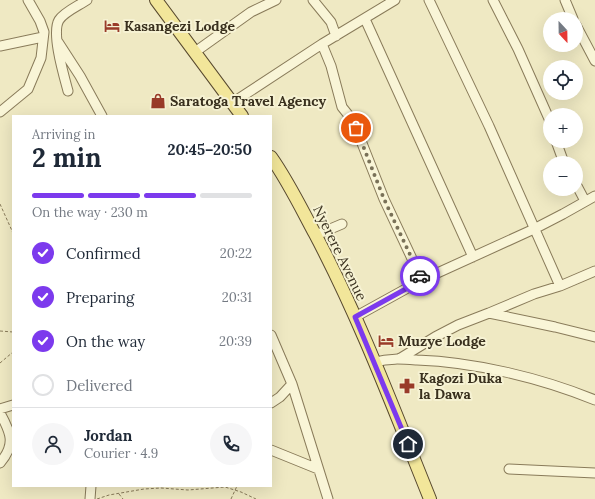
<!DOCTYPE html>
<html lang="en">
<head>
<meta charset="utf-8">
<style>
  body { margin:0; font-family:Lora,serif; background:#f6f6f7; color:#1f2937; height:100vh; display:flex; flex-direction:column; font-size:15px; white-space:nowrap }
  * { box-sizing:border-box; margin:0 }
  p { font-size:13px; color:#747a83 }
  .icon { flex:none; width:22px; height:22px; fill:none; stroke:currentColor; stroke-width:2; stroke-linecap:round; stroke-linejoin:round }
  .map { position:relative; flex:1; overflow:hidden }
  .side { position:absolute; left:12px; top:115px; width:260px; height:372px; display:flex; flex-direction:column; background:#fff; border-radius:0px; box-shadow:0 4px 16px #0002 }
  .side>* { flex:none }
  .needle { width:26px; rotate:158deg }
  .fabs { position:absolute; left:543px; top:12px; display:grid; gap:8px }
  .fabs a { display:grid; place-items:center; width:40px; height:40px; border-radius:50%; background:#fff; box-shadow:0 4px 16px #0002; font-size:20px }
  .pin { position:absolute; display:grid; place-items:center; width:34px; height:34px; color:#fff; margin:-17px; border:2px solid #fff; border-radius:50%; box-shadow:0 1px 4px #0007 }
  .courier { position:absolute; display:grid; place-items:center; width:40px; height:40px; margin:-20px; border:3px solid #7c3aed; border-radius:50%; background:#fff; color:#222; box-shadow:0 1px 5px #0007 }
  .summary em { font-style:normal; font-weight:700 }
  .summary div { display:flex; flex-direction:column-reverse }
  .summary { display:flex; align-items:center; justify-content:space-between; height:68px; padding:0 20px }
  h1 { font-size:26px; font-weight:700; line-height:30px }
  .bar { display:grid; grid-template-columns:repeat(4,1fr); gap:6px 4px; align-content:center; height:48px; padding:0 20px }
  .bar i { height:5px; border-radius:3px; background:#e0e1e3 }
  .bar .on { background:#7c3aed }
  .bar p { grid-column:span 4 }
  .line { display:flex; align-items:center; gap:10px; padding:0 20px; border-top:1px solid #e0e1e3 }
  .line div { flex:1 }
  .round { display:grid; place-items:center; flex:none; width:42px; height:42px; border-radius:21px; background:#f6f6f7 }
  ol { padding:0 20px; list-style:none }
  li { display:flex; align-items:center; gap:12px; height:44px }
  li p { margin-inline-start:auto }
  li .icon { padding:4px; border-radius:50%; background:#7c3aed; color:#fff; stroke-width:4 }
  li:last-child { color:#747a83 }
  li i { width:22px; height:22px; border:2px solid #e0e1e3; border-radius:50% }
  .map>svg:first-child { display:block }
</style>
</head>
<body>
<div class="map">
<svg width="595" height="499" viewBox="0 0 595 499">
  <rect width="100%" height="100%" fill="#efe9c3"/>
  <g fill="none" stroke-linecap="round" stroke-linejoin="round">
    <defs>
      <path id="minor" d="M313,0l18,22 5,14
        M429,0l60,126 71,160
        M493,0l25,49 32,72
        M565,0l8,19
        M365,19l108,238
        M576,25l19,36
        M58,42l22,34 22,40
        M322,44l9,22 11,41 8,10 6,11 28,71 38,81
        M0,46l43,-9
        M195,52l56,-40 25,-12
        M68,91c-4,-15 -17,-58 -9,-71 5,-8 19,-14 28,-20
        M232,103l90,-59 73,-44
        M0,112l28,-23 13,-31 3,-26 -4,-11 -12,-21
        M556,141l8,22
        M576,184l9,17
        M316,235l26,-11
        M489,313l66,14 40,10
        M355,317l67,-37 112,-51 29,-15 32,-18
        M271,335l21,49 36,115
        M399,359l36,-22 23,-12 31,-12 45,-19 26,-8 35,-15
        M375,362c14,-4 27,-3 42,-2 58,2 124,18 178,40
        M271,403l9,-6 12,-13
        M0,409l13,-4
        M0,413c11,20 16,31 0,50
        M271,450l47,19
        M509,469l86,4
        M90,499l1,-13"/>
      <path id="major" d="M156,0l86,116
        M271,157c17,24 30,51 44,77 45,85 79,176 115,265"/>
    </defs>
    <use href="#minor" stroke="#897b5a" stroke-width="11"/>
    <use href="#major" stroke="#57482e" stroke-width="14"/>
    <path stroke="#897b5a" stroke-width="1" stroke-dasharray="3 2" stroke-linecap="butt" d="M0,204l13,29
      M0,331l13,1
      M0,363l13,-11
      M119,494l4,5
      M97,499l12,-4 35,-6 17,-1 27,2 37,-3 16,5 15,7
      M231,499l6,-13"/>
    <use href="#minor" stroke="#f9f5d7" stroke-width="9"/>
    <use href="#major" stroke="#f2e69a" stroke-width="12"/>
  </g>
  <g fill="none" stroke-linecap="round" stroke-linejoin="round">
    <path stroke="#797158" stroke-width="4" stroke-dasharray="0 7.2" d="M356,128l28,71 36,77"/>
    <path stroke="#7c3aed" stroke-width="5" d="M408,444l-53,-127 67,-37 -2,-4"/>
  </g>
  <defs>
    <symbol id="hotel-bare" viewBox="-9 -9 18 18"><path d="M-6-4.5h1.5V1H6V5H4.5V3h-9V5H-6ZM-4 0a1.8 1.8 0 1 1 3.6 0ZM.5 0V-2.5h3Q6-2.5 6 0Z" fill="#993b29" stroke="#f6f2d3" stroke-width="2.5" paint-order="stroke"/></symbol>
    <symbol id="shop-bare" viewBox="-9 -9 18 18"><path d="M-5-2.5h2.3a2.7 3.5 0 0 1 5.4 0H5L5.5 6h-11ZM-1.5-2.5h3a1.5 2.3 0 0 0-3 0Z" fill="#993b29" stroke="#f6f2d3" stroke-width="2.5" paint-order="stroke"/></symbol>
    <symbol id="pharmacy-bare" viewBox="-9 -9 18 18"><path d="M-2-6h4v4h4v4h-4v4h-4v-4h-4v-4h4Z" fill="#993b29" stroke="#f6f2d3" stroke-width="2.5" paint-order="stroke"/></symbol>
  </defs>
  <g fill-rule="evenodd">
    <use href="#hotel-bare" x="101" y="15" width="22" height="22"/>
    <use href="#shop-bare" x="147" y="90" width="22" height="22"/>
    <use href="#hotel-bare" x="375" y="330" width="22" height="22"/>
    <use href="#pharmacy-bare" x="396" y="375" width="22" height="22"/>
  </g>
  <g text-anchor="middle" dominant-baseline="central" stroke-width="4" stroke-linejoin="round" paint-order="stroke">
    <g font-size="14" font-weight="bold" fill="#39301e" stroke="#f6f2d3" text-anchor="start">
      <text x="124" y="26">Kasangezi Lodge</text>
      <text x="170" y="101">Saratoga Travel Agency</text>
      <text x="398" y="341">Muzye Lodge</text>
      <text x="419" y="378">Kagozi Duka<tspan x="419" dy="16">la Dawa</tspan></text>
    </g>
    <g font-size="14" fill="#39301e" stroke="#f6f2d3">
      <text transform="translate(340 253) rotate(64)">Nyerere Avenue</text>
    </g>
  </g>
</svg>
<div class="fabs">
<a><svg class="needle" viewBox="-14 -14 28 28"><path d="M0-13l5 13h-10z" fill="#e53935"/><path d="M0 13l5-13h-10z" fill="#747a83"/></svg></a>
<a><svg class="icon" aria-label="locate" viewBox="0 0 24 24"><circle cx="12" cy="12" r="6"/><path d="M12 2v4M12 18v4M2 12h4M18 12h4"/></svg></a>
<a>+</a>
<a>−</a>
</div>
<div class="pin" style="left:356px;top:128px;background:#ea580c"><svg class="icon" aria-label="bag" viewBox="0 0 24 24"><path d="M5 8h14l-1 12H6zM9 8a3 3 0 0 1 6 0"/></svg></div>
<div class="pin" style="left:408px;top:444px;background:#1f2937"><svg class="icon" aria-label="home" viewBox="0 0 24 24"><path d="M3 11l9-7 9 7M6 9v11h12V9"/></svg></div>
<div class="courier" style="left:420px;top:276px"><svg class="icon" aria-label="car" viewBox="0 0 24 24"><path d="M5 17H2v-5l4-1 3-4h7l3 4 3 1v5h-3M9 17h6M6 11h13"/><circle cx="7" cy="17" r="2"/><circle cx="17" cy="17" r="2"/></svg></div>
<section class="side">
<div class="summary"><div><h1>2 min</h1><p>Arriving in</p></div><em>20:45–20:50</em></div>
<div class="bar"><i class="on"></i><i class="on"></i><i class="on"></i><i></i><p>On the way · 230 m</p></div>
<ol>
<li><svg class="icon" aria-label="check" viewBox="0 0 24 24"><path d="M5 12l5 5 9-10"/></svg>Confirmed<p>20:22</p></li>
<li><svg class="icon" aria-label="check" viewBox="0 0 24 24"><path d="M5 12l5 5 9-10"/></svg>Preparing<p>20:31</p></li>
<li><svg class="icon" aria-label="check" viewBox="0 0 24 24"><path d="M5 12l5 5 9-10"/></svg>On the way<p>20:39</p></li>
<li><i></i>Delivered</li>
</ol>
<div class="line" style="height:72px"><a class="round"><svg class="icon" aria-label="person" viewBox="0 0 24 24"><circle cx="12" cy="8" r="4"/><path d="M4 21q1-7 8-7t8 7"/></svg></a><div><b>Jordan</b><p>Courier · 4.9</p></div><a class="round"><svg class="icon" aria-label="phone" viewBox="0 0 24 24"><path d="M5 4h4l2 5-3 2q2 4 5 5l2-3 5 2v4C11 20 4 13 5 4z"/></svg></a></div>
</section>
</div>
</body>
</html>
